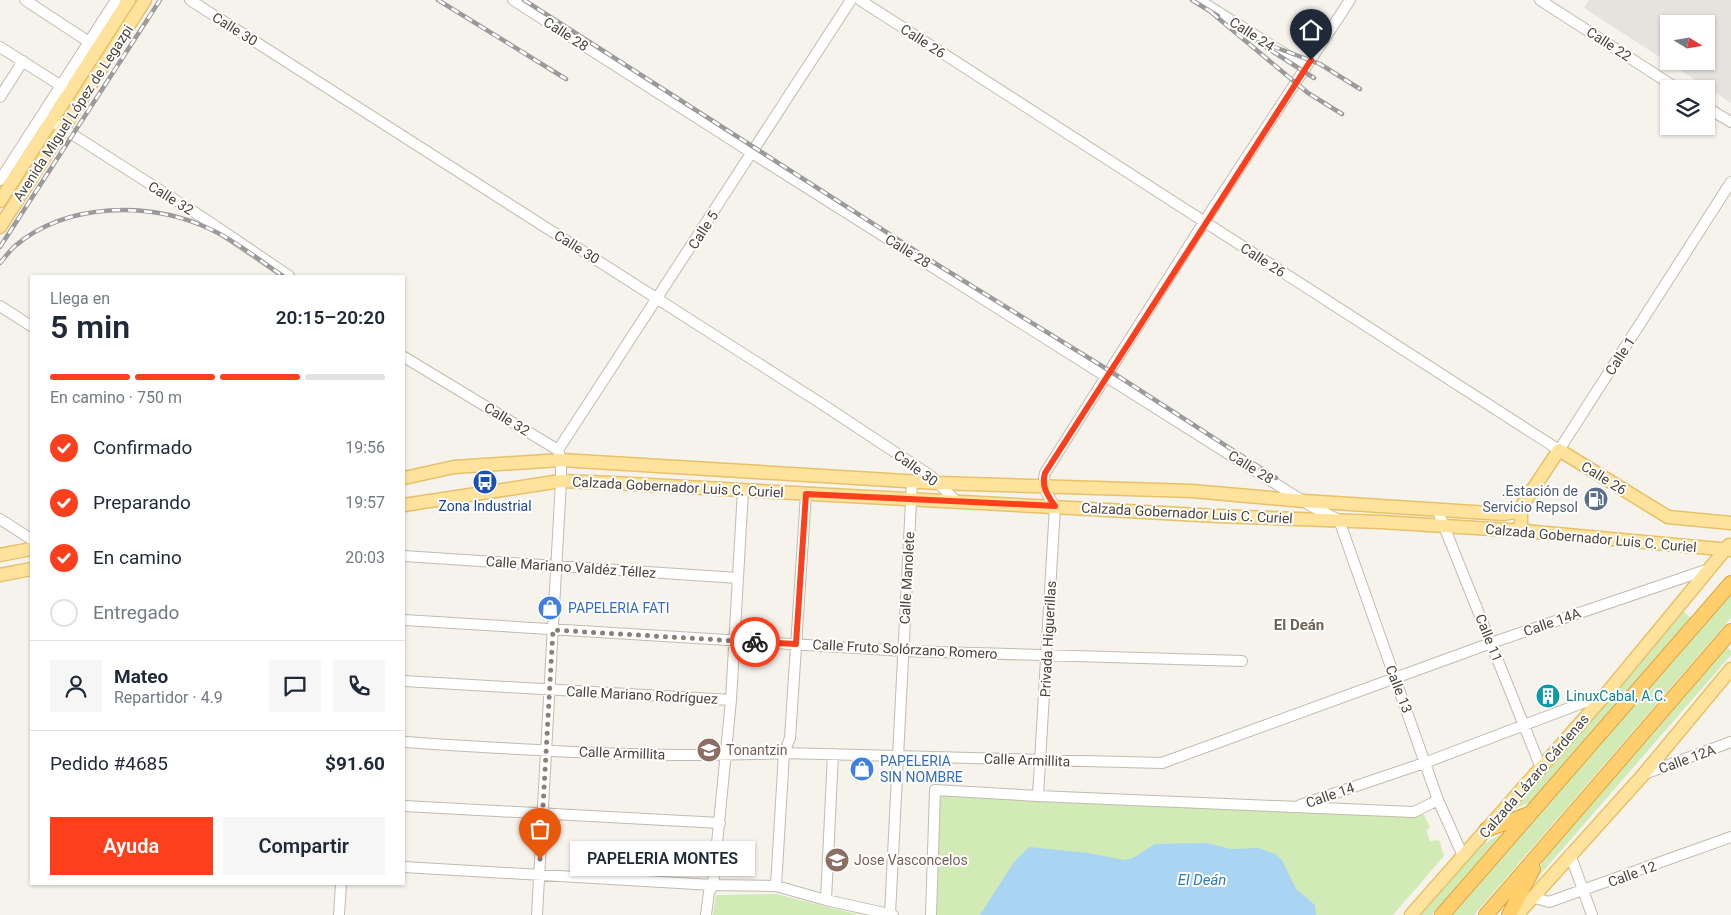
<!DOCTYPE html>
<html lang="es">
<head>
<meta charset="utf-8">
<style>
  body { margin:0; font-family:Roboto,sans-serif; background:#f6f6f7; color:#1f2937; height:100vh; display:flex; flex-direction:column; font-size:19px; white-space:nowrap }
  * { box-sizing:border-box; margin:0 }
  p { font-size:16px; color:#747a83 }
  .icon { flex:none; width:28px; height:28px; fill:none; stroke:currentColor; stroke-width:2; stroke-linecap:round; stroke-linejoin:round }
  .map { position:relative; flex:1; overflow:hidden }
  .panel { position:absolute; left:30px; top:275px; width:375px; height:610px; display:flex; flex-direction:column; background:#fff; border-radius:0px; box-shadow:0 1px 4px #0004 }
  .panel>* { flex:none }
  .needle { width:32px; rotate:101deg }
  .controls { position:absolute; left:1660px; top:15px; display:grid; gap:10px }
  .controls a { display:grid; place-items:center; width:55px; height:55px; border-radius:0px; background:#fff; box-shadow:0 1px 4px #0004; font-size:25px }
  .pin { position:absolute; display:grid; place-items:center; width:42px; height:42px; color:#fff; margin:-51px -21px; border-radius:50% 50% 50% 0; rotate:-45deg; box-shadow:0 0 5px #0007 }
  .pin .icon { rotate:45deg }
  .courier { position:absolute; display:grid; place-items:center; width:50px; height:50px; margin:-25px; border:4px solid #fc3f1d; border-radius:50%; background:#fff; color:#222; box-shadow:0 1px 6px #0007 }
  .bubble { position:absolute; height:35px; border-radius:0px; background:#fff; box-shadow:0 1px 4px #0004; font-size:16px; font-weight:600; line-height:35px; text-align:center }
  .overview em { font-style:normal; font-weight:600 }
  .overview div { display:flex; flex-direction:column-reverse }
  .overview { display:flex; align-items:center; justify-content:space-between; height:85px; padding:0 20px }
  h1 { font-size:32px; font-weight:600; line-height:38px }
  .bar { display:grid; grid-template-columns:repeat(4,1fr); gap:8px 5px; align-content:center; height:60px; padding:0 20px }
  .bar i { height:6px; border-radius:4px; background:#e0e1e3 }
  .bar .on { background:#fc3f1d }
  .bar p { grid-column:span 4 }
  .line { display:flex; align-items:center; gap:12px; padding:0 20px; border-top:1px solid #e0e1e3 }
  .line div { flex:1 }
  .round { display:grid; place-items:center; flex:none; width:52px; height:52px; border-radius:0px; background:#f6f6f7 }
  ol { padding:0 20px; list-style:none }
  li { display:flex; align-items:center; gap:15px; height:55px }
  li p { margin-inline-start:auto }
  li .icon { padding:5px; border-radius:50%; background:#fc3f1d; color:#fff; stroke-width:4 }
  li:last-child { color:#747a83 }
  li i { width:28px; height:28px; border:2px solid #e0e1e3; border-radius:50% }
  .action { display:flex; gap:10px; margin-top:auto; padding:10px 20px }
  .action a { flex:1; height:58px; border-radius:0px; background:#fc3f1d; color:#fff; font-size:20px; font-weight:600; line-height:58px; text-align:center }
  .action a+a { background:#f6f6f7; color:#1f2937 }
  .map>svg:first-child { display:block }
</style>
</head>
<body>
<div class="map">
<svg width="1731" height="915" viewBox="0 0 1731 915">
  <rect width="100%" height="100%" fill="#f6f3ec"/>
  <path fill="#e6e2dd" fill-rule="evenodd" d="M1589,0h142v103l-147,-95zM1669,24h37v37h-37z"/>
  <path fill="#d2eab5" d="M1731,591v27l-257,297h-25z
    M1683,611l9,8 -163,184 -20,8z
    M1725,645l6,6v4l-199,229 16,-33z
    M940,793l484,22 6,13 -4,2 4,11 9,-1 5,16 -51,59h-457z
    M1503,833l-71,82h-14l58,-67z
    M776,894l84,21h-147l3,-20z"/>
  <path fill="#a9d4f2" d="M1206,843l25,6 27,-1 17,6 7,6 14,29 19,16 1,10h-336l34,-53 15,-15 59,6 36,7 9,-2 22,-14z"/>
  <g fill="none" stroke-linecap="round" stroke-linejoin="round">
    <defs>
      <path id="minor" d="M25,0l64,42
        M190,0l635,406 106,70 26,26
        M513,0l239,153 559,353 28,14 99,280 25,56
        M860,0l699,450 172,-268
        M1199,0l107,67
        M1540,0l138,89
        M0,47l66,42
        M0,97l23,-36
        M1706,107l25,15
        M42,115l160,102 87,59
        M0,180l116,-180
        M0,306l31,20
        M404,357l154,93
        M1437,509l104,259
        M0,519l31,20
        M404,556l334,22
        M404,620l500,31 338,10
        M404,681l327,19
        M404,742c126,8 253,17 380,11l378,10 329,-120 218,-74
        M1644,774l87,-32
        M1038,796l17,-290c-7,-10 -14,-19 -10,-33l159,-251 146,-222
        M1300,805l127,-43 179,-68
        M404,806l316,17
        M1570,854l22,61
        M404,867l309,18 63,1 50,14 67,15
        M776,886l8,-133 6,-15 16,-244
        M1532,897l17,5 182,-65
        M826,900l7,-146
        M890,914l22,-432
        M339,915l2,-31
        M537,915l24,-434v-21l-3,-10 293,-450
        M706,915l3,-23 4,-7 18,-185 12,-210
        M931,915l4,-125 103,6 376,16 24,-12"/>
      <path id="major" d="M0,201l129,-201
        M0,227l145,-227
        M404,478l50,-11 107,-7 377,23 254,8 112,10 200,13 16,-3
        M404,505l157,-24 51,2 606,33 163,6 143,9 207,19
        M1524,531l-3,-6v-18l38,-57 109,67 63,6
        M0,555l31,-6
        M0,575l31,-6
        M1411,915l195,-221 123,-149
        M1517,915l126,-140 88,-106"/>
      <path id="highway" d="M1486,830l43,-16
        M1442,915l289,-332
        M1486,915l245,-284
        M1509,915l24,-46"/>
    </defs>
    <use href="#minor" stroke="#c2bbae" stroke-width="12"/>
    <use href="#major" stroke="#e6c16a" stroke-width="15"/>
    <use href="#highway" stroke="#e0a43c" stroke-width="16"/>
    <use href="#minor" stroke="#fff" stroke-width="10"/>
    <use href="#major" stroke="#ffe39c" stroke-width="12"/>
    <use href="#highway" stroke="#ffcf6e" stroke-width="14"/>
    <defs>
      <path id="rail" d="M438,0l128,79
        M524,0l409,262 177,109 166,107
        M1192,0l26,16
        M1212,13l96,80 34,21
        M1258,42l56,36
        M1272,46l48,18 40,25
        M0,247l160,-247
        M0,263c5,-5 9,-12 15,-17 52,-44 135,-45 195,-17 26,12 49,31 73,47"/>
    </defs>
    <use href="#rail" stroke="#9a9a9a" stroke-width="4.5"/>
    <use href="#rail" stroke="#fff" stroke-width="2.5" stroke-dasharray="8" stroke-linecap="butt"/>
  </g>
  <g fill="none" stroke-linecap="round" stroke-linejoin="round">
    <path stroke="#878178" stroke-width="5" stroke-dasharray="0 9" d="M540,859l13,-229 202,12"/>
    <path stroke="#fc3f1d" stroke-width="6" d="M755,642l41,2 10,-150 249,12c-7,-10 -14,-19 -10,-33l266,-413"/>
  </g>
  <defs>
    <symbol id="bus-disc" viewBox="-11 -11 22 22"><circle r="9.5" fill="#1a4fb4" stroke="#fff"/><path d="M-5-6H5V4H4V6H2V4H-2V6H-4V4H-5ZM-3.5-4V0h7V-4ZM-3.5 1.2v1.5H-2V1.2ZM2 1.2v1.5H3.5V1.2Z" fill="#fff"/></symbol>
    <symbol id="fuel-disc" viewBox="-11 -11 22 22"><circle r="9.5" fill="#5c6f8a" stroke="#fff"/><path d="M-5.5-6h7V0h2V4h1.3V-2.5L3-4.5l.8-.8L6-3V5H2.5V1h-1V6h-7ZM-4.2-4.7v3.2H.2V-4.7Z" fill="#fff"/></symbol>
    <symbol id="shop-disc" viewBox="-11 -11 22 22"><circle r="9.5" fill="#3f7fe0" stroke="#fff"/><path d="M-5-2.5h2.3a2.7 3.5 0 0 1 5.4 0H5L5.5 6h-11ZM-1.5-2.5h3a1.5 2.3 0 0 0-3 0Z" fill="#fff"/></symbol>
    <symbol id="building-disc" viewBox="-11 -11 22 22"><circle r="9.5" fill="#0f9aa8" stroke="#fff"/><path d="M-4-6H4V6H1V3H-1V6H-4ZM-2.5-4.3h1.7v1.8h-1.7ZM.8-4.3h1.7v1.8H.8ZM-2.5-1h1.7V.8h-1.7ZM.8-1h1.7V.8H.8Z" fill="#fff"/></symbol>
    <symbol id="school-disc" viewBox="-11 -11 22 22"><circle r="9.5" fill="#8d6e63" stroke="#fff"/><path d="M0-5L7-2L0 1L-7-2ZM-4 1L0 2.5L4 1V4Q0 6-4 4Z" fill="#fff"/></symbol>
  </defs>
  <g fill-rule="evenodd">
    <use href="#bus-disc" x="471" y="468" width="28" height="28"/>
    <use href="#fuel-disc" x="1582" y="485" width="28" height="28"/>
    <use href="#shop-disc" x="536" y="594" width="28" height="28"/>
    <use href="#building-disc" x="1534" y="682" width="28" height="28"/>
    <use href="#school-disc" x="695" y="736" width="28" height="28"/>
    <use href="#shop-disc" x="848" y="755" width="28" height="28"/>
    <use href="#school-disc" x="823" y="846" width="28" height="28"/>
  </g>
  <g text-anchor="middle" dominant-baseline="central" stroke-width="4" stroke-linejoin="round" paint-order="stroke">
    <g font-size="14" fill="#4b4439" stroke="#fff">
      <text transform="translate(235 29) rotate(32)">Calle 30</text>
      <text transform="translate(566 34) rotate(33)">Calle 28</text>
      <text transform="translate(1252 34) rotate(33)">Calle 24</text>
      <text transform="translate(923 41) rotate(33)">Calle 26</text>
      <text transform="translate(1609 44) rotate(33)">Calle 22</text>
      <text transform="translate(73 113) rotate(-57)">Avenida Miguel López de Legazpi</text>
      <text transform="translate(171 198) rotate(32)">Calle 32</text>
      <text transform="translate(703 230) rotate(-57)">Calle 5</text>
      <text transform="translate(577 247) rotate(32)">Calle 30</text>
      <text transform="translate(908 251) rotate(32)">Calle 28</text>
      <text transform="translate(1263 260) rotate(33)">Calle 26</text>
      <text transform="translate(1620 356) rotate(-57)">Calle 1</text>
      <text transform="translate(507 419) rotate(31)">Calle 32</text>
      <text transform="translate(1251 467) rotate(32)">Calle 28</text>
      <text transform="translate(916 468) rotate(36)">Calle 30</text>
      <text transform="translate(1604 478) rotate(32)">Calle 26</text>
      <text transform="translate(678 487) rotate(3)">Calzada Gobernador Luis C. Curiel</text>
      <text transform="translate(1187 513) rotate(3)">Calzada Gobernador Luis C. Curiel</text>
      <text transform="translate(1591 538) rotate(5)">Calzada Gobernador Luis C. Curiel</text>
      <text transform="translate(571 567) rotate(4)">Calle Mariano Valdéz Téllez</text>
      <text transform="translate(907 578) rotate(-87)">Calle Manolete</text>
      <text transform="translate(1552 622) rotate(-19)">Calle 14A</text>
      <text transform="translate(1489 638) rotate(68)">Calle 11</text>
      <text transform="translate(1048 639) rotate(-87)">Privada Higuerillas</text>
      <text transform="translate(905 649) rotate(3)">Calle Fruto Solórzano Romero</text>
      <text transform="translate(1399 689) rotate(69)">Calle 13</text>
      <text transform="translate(642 695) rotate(3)">Calle Mariano Rodríguez</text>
      <text transform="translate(622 753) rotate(2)">Calle Armillita</text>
      <text transform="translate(1687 759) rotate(-20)">Calle 12A</text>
      <text transform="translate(1027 760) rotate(2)">Calle Armillita</text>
      <text transform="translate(1534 776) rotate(-49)">Calzada Lázaro Cárdenas</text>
      <text transform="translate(1330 795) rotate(-19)">Calle 14</text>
      <text transform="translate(1632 874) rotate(-20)">Calle 12</text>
    </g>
    <g font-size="14" fill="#4e5e75" stroke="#fff" text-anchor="end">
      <text x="1578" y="491">.Estación de<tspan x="1578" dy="16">Servicio Repsol</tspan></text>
    </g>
    <g font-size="14" fill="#164399" stroke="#fff">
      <text x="485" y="506">Zona Industrial</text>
    </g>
    <g font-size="14" fill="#366cbe" stroke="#fff" text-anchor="start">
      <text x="568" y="608">PAPELERIA FATI</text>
      <text x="880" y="761">PAPELERIA<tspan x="880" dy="16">SIN NOMBRE</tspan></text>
    </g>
    <g font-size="14" fill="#0d838f" stroke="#fff" text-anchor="start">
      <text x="1566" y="696">LinuxCabal, A.C.</text>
    </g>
    <g font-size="14" fill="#785e54" stroke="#fff" text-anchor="start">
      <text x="726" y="750">Tonantzin</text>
      <text x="854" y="860">Jose Vasconcelos</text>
    </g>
    <g font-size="15" font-weight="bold" fill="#6e6250" stroke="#fff">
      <text x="1299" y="625">El Deán</text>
    </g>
    <g font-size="15" font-style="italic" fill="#2e7ab2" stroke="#fff">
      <text x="1202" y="880">El Deán</text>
    </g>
  </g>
</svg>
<div class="controls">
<a><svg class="needle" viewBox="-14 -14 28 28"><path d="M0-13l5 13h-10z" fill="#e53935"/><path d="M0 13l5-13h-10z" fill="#747a83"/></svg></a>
<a><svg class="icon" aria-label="layers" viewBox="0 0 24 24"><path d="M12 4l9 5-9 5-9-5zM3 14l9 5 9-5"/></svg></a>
</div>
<div class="pin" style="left:540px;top:859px;background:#ea580c"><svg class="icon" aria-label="bag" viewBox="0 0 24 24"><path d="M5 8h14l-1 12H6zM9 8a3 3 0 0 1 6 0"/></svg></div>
<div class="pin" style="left:1311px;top:60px;background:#1f2937"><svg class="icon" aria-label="home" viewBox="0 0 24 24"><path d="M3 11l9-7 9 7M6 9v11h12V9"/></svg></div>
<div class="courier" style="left:755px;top:642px"><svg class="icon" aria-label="bike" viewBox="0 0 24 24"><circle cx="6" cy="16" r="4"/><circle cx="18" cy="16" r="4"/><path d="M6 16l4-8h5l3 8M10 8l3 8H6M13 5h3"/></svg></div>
<div class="bubble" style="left:570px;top:841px;width:185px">PAPELERIA MONTES</div>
<section class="panel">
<div class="overview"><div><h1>5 min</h1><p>Llega en</p></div><em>20:15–20:20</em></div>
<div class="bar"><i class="on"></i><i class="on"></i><i class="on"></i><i></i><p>En camino · 750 m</p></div>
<ol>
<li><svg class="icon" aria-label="check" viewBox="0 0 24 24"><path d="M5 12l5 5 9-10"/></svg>Confirmado<p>19:56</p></li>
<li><svg class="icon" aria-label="check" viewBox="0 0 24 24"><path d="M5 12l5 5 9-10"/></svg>Preparando<p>19:57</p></li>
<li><svg class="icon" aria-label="check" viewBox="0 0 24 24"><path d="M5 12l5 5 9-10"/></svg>En camino<p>20:03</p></li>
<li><i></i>Entregado</li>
</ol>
<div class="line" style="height:90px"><a class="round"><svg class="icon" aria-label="person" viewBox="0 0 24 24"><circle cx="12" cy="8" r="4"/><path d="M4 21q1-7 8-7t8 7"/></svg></a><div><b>Mateo</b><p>Repartidor · 4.9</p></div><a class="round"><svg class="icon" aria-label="chat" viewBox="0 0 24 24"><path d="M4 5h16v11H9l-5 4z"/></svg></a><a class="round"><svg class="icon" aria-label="phone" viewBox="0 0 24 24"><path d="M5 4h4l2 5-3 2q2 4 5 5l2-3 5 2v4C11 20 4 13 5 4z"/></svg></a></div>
<div class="line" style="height:65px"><div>Pedido #4685</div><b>$91.60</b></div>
<div class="action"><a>Ayuda</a><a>Compartir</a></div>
</section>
</div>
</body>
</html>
